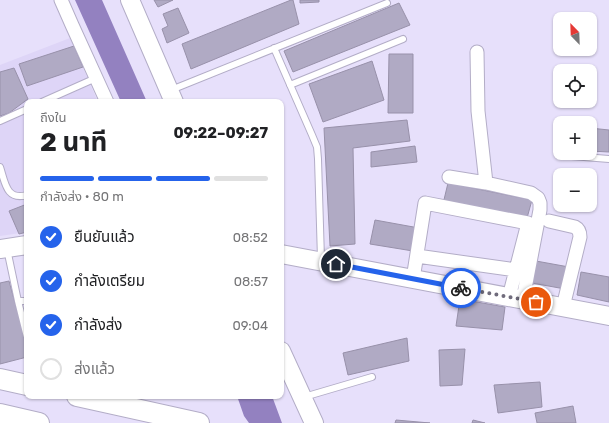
<!DOCTYPE html>
<html lang="th">
<head>
<meta charset="utf-8">
<style>
  body { margin:0; font-family:Rubik,"Noto Sans Thai",sans-serif; background:#f6f6f6; color:#202124; height:100vh; display:flex; flex-direction:column; font-size:15px; white-space:nowrap }
  * { box-sizing:border-box; margin:0 }
  p { font-size:13px; color:#757577 }
  .icon { flex:none; width:22px; height:22px; fill:none; stroke:currentColor; stroke-width:2; stroke-linecap:round; stroke-linejoin:round }
  .map { position:relative; flex:1; overflow:hidden }
  .panel { position:absolute; left:24px; top:99px; width:260px; height:300px; display:flex; flex-direction:column; background:#fff; border-radius:8px; box-shadow:0 1px 3px #0004 }
  .panel>* { flex:none }
  .needle { width:26px; rotate:337deg }
  .buttons { position:absolute; left:553px; top:12px; display:grid; gap:8px }
  .buttons a { display:grid; place-items:center; width:44px; height:44px; border-radius:8px; background:#fff; box-shadow:0 1px 3px #0004; font-size:20px }
  .pin { position:absolute; display:grid; place-items:center; width:34px; height:34px; color:#fff; margin:-17px; border:2px solid #fff; border-radius:50%; box-shadow:0 1px 4px #0007 }
  .courier { position:absolute; display:grid; place-items:center; width:40px; height:40px; margin:-20px; border:3px solid #2563eb; border-radius:50%; background:#fff; color:#222; box-shadow:0 1px 5px #0007 }
  .head em { font-style:normal; font-weight:700 }
  .head div { display:flex; flex-direction:column-reverse }
  .head { display:flex; align-items:center; justify-content:space-between; height:68px; padding:0 16px }
  h1 { font-size:26px; font-weight:700; line-height:30px }
  .bar { display:grid; grid-template-columns:repeat(4,1fr); gap:6px 4px; align-content:center; height:48px; padding:0 16px }
  .bar i { height:5px; border-radius:3px; background:#e0e0e0 }
  .bar .on { background:#2563eb }
  .bar p { grid-column:span 4 }
  ol { padding:0 16px; list-style:none }
  li { display:flex; align-items:center; gap:12px; height:44px }
  li p { margin-inline-start:auto }
  li .icon { padding:4px; border-radius:50%; background:#2563eb; color:#fff; stroke-width:4 }
  li:last-child { color:#757577 }
  li i { width:22px; height:22px; border:2px solid #e0e0e0; border-radius:50% }
  .map>svg:first-child { display:block }
</style>
</head>
<body>
<div class="map">
<svg width="609" height="423" viewBox="0 0 609 423">
  <rect width="100%" height="100%" fill="#e7e0fb"/>
  <path fill="#ded5f7" d="M70,38l28,64h-71v130l-27,4v-171z"/>
  <path fill="#9381c0" d="M75,0h27l45,102h-26z
    M237,396h35l10,27h-33l-5,-7z"/>
  <path fill="#b0aac4" stroke="#9891aa" d="M154,0h19l-15,7z
    M291,0h2l6,24 -108,45 -9,-25z
    M300,0h19v2l-19,1z
    M399,3l11,22 -117,47 -9,-21z
    M178,8l11,25 -22,10 -5,-14 6,-3 -5,-12z
    M74,46l9,21 -56,19 -8,-22z
    M389,54h24v59h-25z
    M372,61l12,39 -61,22 -14,-38z
    M14,68l14,31 -19,14 -9,3v-44z
    M407,120l3,21 -57,7 2,96 -25,2 -6,-118z
    M590,128l19,2v22l-19,-1z
    M415,146l2,16 -46,5v-15z
    M448,183l84,17 -5,18 -85,-10z
    M27,204v28l-8,2 -10,-23z
    M375,220l44,8 -6,23 -43,-7z
    M536,261l33,6 -4,22 -33,-6z
    M581,272l28,5v25l-32,-7z
    M9,281l18,65v11l-27,7v-81z
    M460,299l45,8 -3,23 -46,-4z
    M407,338l2,23 -61,14 -5,-22z
    M465,349l-3,36 -22,1 -1,-36z
    M540,382l2,25 -44,6 -4,-28z
    M573,406l3,17h-39l-2,-10z
    M396,420l34,3h-35z
    M473,420l12,3h-13z"/>
  <g fill="none" stroke-linecap="round" stroke-linejoin="round">
    <defs>
      <path id="lane" d="M274,48l38,87 5,12 1,12 3,100
        M290,85l113,-46
        M171,90l216,-87
        M42,102l54,-24
        M0,121l27,-12
        M559,155l50,4
        M0,167c5,15 6,34 27,28
        M7,249l11,52 9,36
        M18,301h9
        M304,397l68,-20"/>
      <path id="street" d="M61,0l11,25 35,77
        M477,52l1,59 8,72
        M449,177l37,6 45,10 7,5 2,5v7l-17,89
        M549,221l26,6c4,2 5,6 5,10l-17,70
        M417,256l99,14
        M413,279l12,-76 103,20 -19,74"/>
      <path id="secondary" d="M130,0l44,102
        M0,249l27,-4
        M281,254l328,62
        M281,351l33,72"/>
      <path id="primary" d="M0,379l27,6
        M77,396l122,27
        M0,414l39,9"/>
    </defs>
    <use href="#lane" stroke="#b3adc7" stroke-width="8"/>
    <use href="#street" stroke="#b3adc7" stroke-width="15"/>
    <use href="#secondary" stroke="#b3adc7" stroke-width="20"/>
    <use href="#primary" stroke="#b3adc7" stroke-width="22"/>
    <use href="#lane" stroke="#fff" stroke-width="6"/>
    <use href="#street" stroke="#fff" stroke-width="13"/>
    <use href="#secondary" stroke="#fff" stroke-width="18"/>
    <use href="#primary" stroke="#fff" stroke-width="20"/>
  </g>
  <g fill="none" stroke-linecap="round" stroke-linejoin="round">
    <path stroke="#706c7c" stroke-width="4" stroke-dasharray="0 7.2" d="M461,288l75,14"/>
    <path stroke="#2563eb" stroke-width="5" d="M336,264l125,24"/>
  </g>
</svg>
<div class="buttons">
<a><svg class="needle" viewBox="-14 -14 28 28"><path d="M0-13l5 13h-10z" fill="#e53935"/><path d="M0 13l5-13h-10z" fill="#757577"/></svg></a>
<a><svg class="icon" aria-label="locate" viewBox="0 0 24 24"><circle cx="12" cy="12" r="6"/><path d="M12 2v4M12 18v4M2 12h4M18 12h4"/></svg></a>
<a>+</a>
<a>−</a>
</div>
<div class="pin" style="left:536px;top:302px;background:#ea580c"><svg class="icon" aria-label="bag" viewBox="0 0 24 24"><path d="M5 8h14l-1 12H6zM9 8a3 3 0 0 1 6 0"/></svg></div>
<div class="pin" style="left:336px;top:264px;background:#1f2937"><svg class="icon" aria-label="home" viewBox="0 0 24 24"><path d="M3 11l9-7 9 7M6 9v11h12V9"/></svg></div>
<div class="courier" style="left:461px;top:288px"><svg class="icon" aria-label="bike" viewBox="0 0 24 24"><circle cx="6" cy="16" r="4"/><circle cx="18" cy="16" r="4"/><path d="M6 16l4-8h5l3 8M10 8l3 8H6M13 5h3"/></svg></div>
<section class="panel">
<div class="head"><div><h1>2 นาที</h1><p>ถึงใน</p></div><em>09:22–09:27</em></div>
<div class="bar"><i class="on"></i><i class="on"></i><i class="on"></i><i></i><p>กำลังส่ง · 80 m</p></div>
<ol>
<li><svg class="icon" aria-label="check" viewBox="0 0 24 24"><path d="M5 12l5 5 9-10"/></svg>ยืนยันแล้ว<p>08:52</p></li>
<li><svg class="icon" aria-label="check" viewBox="0 0 24 24"><path d="M5 12l5 5 9-10"/></svg>กำลังเตรียม<p>08:57</p></li>
<li><svg class="icon" aria-label="check" viewBox="0 0 24 24"><path d="M5 12l5 5 9-10"/></svg>กำลังส่ง<p>09:04</p></li>
<li><i></i>ส่งแล้ว</li>
</ol>
</section>
</div>
</body>
</html>
